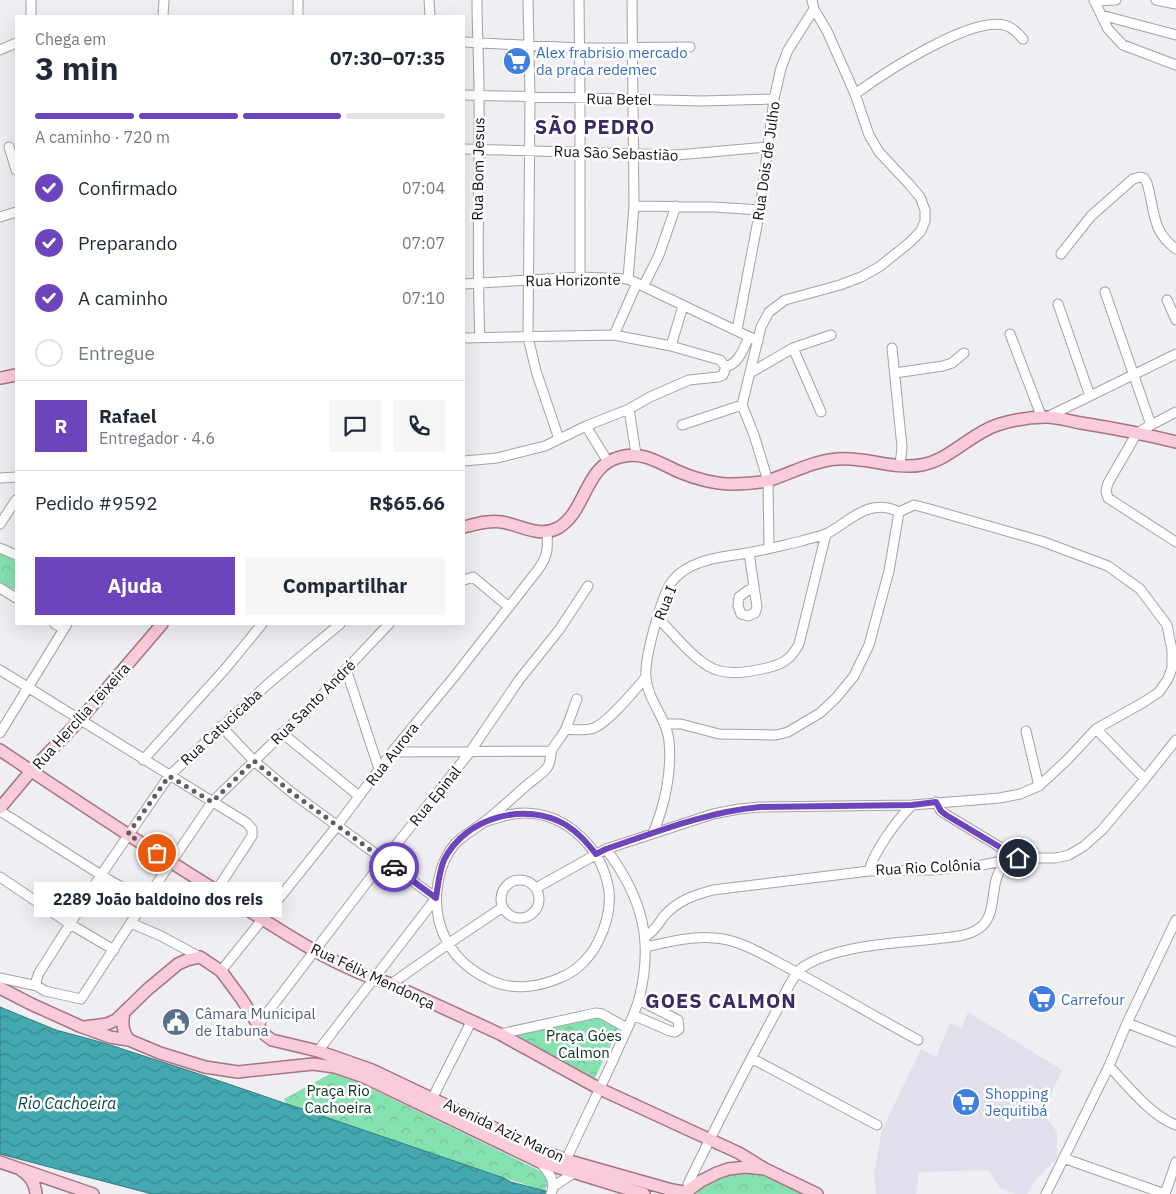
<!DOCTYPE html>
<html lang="pt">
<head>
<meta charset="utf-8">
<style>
  body { margin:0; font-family:"IBM Plex Sans",sans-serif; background:#f6f6f7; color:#1f2937; height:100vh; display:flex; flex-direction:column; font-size:19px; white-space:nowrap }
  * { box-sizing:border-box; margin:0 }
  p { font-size:16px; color:#747a83 }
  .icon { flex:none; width:28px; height:28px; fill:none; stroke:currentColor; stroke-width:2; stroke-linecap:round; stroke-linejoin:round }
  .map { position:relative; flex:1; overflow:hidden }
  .details { position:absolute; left:15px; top:15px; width:450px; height:610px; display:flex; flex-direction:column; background:#fff; border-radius:0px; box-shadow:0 5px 20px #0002 }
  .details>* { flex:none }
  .pin { position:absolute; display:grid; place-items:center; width:42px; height:42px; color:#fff; margin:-21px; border:2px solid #fff; border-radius:50%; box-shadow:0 1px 5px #0007 }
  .courier { position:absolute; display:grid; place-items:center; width:50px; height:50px; margin:-25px; border:4px solid #6c45bd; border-radius:50%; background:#fff; color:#222; box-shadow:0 1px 6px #0007 }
  .bubble { position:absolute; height:35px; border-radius:0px; background:#fff; box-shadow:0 5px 20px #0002; font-size:16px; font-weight:800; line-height:35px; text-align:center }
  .summary em { font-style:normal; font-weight:800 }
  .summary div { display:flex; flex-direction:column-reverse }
  .summary { display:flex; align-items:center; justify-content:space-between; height:85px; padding:0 20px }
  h1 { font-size:32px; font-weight:800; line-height:38px }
  .bar { display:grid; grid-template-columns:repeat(4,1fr); gap:8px 5px; align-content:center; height:60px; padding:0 20px }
  .bar i { height:6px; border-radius:4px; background:#e0e1e3 }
  .bar .current { background:#6c45bd }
  .bar p { grid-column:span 4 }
  .line { display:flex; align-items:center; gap:12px; padding:0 20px; border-top:1px solid #e0e1e3 }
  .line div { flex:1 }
  .round { display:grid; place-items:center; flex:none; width:52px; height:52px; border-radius:0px; background:#f6f6f7 }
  ol { padding:0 20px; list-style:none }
  li { display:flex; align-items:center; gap:15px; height:55px }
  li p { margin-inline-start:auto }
  li .icon { padding:5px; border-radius:50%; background:#6c45bd; color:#fff; stroke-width:4 }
  li:last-child { color:#747a83 }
  li i { width:28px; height:28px; border:2px solid #e0e1e3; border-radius:50% }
  .button { display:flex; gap:10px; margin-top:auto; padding:10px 20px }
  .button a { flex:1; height:58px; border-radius:0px; background:#6c45bd; color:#fff; font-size:20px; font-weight:800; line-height:58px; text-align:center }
  .button a+a { background:#f6f6f7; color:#1f2937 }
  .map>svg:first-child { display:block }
</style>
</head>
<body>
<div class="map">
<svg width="1176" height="1194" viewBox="0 0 1176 1194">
  <defs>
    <pattern id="park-crowns" width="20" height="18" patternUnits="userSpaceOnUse" patternTransform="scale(1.25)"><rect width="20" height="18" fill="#86e1b0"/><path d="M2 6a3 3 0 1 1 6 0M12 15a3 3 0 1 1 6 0" fill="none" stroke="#73c096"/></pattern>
    <pattern id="water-waves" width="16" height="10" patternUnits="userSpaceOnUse" patternTransform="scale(1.25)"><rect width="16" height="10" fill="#44a8b0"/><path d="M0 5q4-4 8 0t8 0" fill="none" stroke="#37878e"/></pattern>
  </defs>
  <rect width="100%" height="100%" fill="#eeeef3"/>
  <path fill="#dfe0ec" d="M968,1012l94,58 -16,35 -11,-4 4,8 18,23v27l-21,20 -9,15h-10l-16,-5 -13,-19 -69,2 -3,22h-40l-2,-20 8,-44 39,-81 15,8 14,-34 12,5z"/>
  <path fill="url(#park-crowns)" d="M0,553l16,8v24l-2,5 -14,-8z
    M603,1015l18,8 -26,55 -85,-42z
    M335,1071l177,86 38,19 -5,15 -102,-33 -156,-53 -3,-6z
    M728,1172h40l43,22h-114l5,-10z"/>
  <path fill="url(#water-waves)" stroke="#357b81" d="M0,1007l56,23 48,13 98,32 302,103 7,4 46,12h-405l-152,-40z"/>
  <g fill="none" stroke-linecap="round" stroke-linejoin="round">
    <defs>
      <path id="minor" d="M429,0l1,16
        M477,0c0,32 2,64 2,96 1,80 -3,161 1,241
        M528,0l2,97 -2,240 8,34 23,68
        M579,0l1,98v179
        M1094,0l14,29 15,16 53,20
        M1156,0l20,4
        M1094,1l22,-1
        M1101,15l75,20
        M31,16v-16
        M163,16l1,-16
        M298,16v-16
        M464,42l115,6 111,-1
        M0,50l16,-7
        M855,94c29,-21 114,-77 149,-69 9,2 13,8 19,14
        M464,95l238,6 72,-2
        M9,147l7,23
        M464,149l213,6 90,-8
        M634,206l80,1 46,3
        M0,217l16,-5
        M1061,254l30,-38 42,-37 7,-2 4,1 3,5c8,27 4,48 29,66
        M628,279l6,-73 -2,-206
        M464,284l116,-7 48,2 130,62
        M644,285l15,-30 17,-49
        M1105,292l46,133 -14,8 -29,50 -2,8 2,7 68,44
        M1167,300l9,20
        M1058,304l32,92
        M737,330l23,-120 14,-111 7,-31 7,-18 26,-41
        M1010,334l32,84
        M614,335l23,-52
        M464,338l150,-3 57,11 49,14 6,7 -3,8 -5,2 -29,3 -39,17 -21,12 -43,17 -41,20 -48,12 -33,3
        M671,346l12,-40
        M793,348l28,64
        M892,348l10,99 -2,18
        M726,367c14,-5 17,-18 23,-30
        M750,373l43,-25 38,-13
        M895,373l48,-7 9,-3 12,-10
        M629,409l7,45
        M1047,417l129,-63
        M682,425l60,-20
        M1151,425l25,-13
        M586,426l22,36
        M0,478l16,-1
        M0,524l16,-24
        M0,548l16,7
        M769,548l-1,-67 -14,-46 -12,-30 19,-78 8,-15 16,-12 55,-15 21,-8 18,-10 30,-24 12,-12 4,-10v-11l-5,-13 -11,-13 -30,-32 -10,-17 -14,-41 -28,-63 -13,-22 -2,-9
        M749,553l8,54 -2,6 -7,3 -7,-2 -3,-8 1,-9 8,-6 6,-3
        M464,580l9,-3 36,30
        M0,588l16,10
        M658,618c15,15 40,48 62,53 13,3 29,1 42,-2 19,-4 28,-8 37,-25l27,-110
        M55,624l9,5
        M346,669l33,100
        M0,670l247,153 5,6v7l-36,55
        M665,724h16l38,10 57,1 12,-3 32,-19 16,-15 18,-22 15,-31 20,-74 10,-59
        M221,726l33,35 37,31 145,106
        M566,729c9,1 19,2 28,-1 16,-7 40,-37 52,-51
        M1096,729l49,50
        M1026,731l13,55
        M0,733l67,-109
        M282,733l77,63
        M392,752l160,-1
        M143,760l83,-92 36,-44
        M936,802l5,9 6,4 71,43
        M0,811l101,64 44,26
        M484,822c13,-4 26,-9 40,-9 43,0 79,36 85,78 2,18 -3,35 -11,51 -7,14 -20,28 -34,34 -23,11 -52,16 -76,3 -25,-12 -42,-31 -49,-58 -6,-25 -1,-56 15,-76 9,-10 20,-15 30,-23 15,-11 29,-25 43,-37 6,-5 15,-11 20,-17 4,-5 3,-13 5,-18 4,-8 11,-14 14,-22 4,-9 7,-19 11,-29
        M653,833c12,-28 19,-62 16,-92 -2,-23 -22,-41 -23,-64 -2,-18 15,-79 25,-94 6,-9 18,-17 28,-20 14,-6 32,-7 48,-10 18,-3 37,-8 55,-12 8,-3 18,-4 26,-8 23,-13 42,-36 71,-21
        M869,871c5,-20 28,-51 43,-66
        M0,877l70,47 44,26
        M501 899a19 19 0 1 1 38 0a19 19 0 1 1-38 0Z
        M536,888l70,-39 107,-35 26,-5 21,-2 152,-2 88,-7 20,-4 19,-8 28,-26 29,-31 48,-27 15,-10 9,-13 4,-11v-18l-5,-25 -27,-36 -32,-23 -67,-25 -115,-33 -12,-3 -15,7
        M131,923l30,13 39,21
        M646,936c9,-5 12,-12 18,-20 13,-15 30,-21 49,-26l156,-19 63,-1 45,-4 41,-8h38l13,-3 15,-9 18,-16 43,-51 31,-39
        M646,947c22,-5 45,-11 68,-9 23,1 47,15 67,26 46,24 91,51 137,76
        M221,971l116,-145 55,-74 62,-75 83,-106c11,-15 11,-21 10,-40
        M0,978l37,8 8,5 36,8 64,-98 67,-99 105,-102 72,-76
        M391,984l57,-40 55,-37
        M37,986l-1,-5 3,-8 62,-98 68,-99 100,-93 71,-59
        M633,1015l37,16 5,1 4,-3 -1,-9 -39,-20
        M1127,1023l49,19
        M258,1025l126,-165 86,-108 49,-72 40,-50 29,-44
        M500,1034l96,-21 6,1 25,14
        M318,1051l118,-153
        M751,1058l126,67
        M1109,1066c18,19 42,50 67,59
        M433,1097l38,-75
        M1063,1158l102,36
        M566,1160c16,-35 33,-69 49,-104 8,-19 18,-37 24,-57 15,-59 3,-102 -33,-150
        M540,1162c8,10 17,19 11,32
        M688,1184c28,-58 57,-115 88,-172 6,-12 16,-37 27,-45 33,-22 93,-24 132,-28 15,-2 35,-2 47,-13 12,-11 10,-31 14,-46 2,-8 6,-13 11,-20
        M554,1186l20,-13
        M1046,1194l63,-128 18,-43 49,-103
        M1165,1194l11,-32"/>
      <path id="major" d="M0,378l16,-3
        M464,527c12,-3 25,-7 38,-5 18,3 37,16 56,6 29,-17 26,-62 62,-71 24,-7 42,8 62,16 14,6 34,11 49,11 12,0 28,-1 39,-4 22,-7 43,-19 67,-21 28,-3 56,11 84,6 29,-5 49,-31 76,-40 16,-5 33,-8 49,-8 11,0 24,4 35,6 32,5 63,11 95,19
        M0,750c79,53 159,106 240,155 48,30 96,63 151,79l109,50 100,55 139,64 26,16
        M0,808l31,-37 49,-51 82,-96
        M0,988l31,16 51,23 28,10 19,3 31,13 45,14 33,5 75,-8 22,3 29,10 176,85 104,32
        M124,1012c-2,12 -2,18 5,28
        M85,1027l22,-3 9,-4 32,-31 30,-25 9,-4 13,-3 21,14 20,27 23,36 8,6 46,11 54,19 168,80 26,10 106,30 11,2 6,-2 12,-9 16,-8 11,-4 18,-2 19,2 52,25
        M0,1162l93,32
        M21,1170c10,7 14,13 15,24"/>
    </defs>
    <use href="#minor" stroke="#a2a2a7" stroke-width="11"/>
    <use href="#major" stroke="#a67482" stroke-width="14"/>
    <use href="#minor" stroke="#fff" stroke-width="9"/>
    <use href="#major" stroke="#facbd8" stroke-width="11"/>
  </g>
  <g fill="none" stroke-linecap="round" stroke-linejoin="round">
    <path stroke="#5f5f62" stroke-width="5" stroke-dasharray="0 9" d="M157,853l-29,-19 41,-58 43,26 42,-41 37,31 103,75"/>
    <path stroke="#6c45bd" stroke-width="6" d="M394,867l42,31c2,-13 3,-26 8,-38 21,-43 82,-59 122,-35 13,8 21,18 30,29l10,-5c50,-17 100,-37 154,-42l152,-2 24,-3 5,9 5,4 72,43"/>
  </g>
  <defs>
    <symbol id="supermarket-disc" viewBox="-11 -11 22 22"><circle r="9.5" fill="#3f7fe0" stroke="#fff"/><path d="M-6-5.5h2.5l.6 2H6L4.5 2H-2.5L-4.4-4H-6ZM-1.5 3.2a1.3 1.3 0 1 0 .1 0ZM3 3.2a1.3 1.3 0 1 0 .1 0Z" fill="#fff"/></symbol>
    <symbol id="civic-disc" viewBox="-11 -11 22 22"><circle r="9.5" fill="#5c6f8a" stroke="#fff"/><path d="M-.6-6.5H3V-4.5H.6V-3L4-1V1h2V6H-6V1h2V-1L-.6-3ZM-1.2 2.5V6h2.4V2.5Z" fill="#fff"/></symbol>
  </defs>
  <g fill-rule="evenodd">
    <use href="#supermarket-disc" x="501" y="45" width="32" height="32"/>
    <use href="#supermarket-disc" x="1026" y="983" width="32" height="32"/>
    <use href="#civic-disc" x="160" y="1006" width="32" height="32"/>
    <use href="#supermarket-disc" x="950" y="1086" width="32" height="32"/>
  </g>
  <g text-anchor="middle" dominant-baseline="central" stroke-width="5" stroke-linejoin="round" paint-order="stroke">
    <g font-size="15" fill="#366cbe" stroke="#fff" text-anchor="start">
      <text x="536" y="52">Alex frabrisio mercado<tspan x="536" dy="17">da praca redemec</tspan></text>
      <text x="1061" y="999">Carrefour</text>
      <text x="985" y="1093">Shopping<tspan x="985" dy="17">Jequitibá</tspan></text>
    </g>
    <g font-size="15" fill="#121214" stroke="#fff">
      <text transform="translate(619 99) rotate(1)">Rua Betel</text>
      <text transform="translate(616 153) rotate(2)">Rua São Sebastião</text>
      <text transform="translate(766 161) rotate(-82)">Rua Dois de Julho</text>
      <text transform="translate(478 169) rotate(-89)">Rua Bom Jesus</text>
      <text transform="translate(573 280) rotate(-1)">Rua Horizonte</text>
      <text transform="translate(665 603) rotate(-68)">Rua I</text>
      <text transform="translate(313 702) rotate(-45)">Rua Santo André</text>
      <text transform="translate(81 716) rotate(-48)">Rua Hercília Teixeira</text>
      <text transform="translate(221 727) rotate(-43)">Rua Catucicaba</text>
      <text transform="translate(392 754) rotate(-52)">Rua Aurora</text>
      <text transform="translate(435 796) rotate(-51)">Rua Epinal</text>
      <text transform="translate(928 867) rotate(-3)">Rua Rio Colônia</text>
      <text transform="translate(373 976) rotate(25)">Rua Félix Mendonça</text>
      <text transform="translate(504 1130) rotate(25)">Avenida Aziz Maron</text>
    </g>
    <g font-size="15" fill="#4e5e75" stroke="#fff" text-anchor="start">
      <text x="195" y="1013">Câmara Municipal<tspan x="195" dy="17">de Itabuna</tspan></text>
    </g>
    <g font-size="15" fill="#07321f" stroke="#fff">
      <text x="584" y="1035">Praça Góes<tspan x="584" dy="17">Calmon</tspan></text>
      <text x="338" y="1090">Praça Rio<tspan x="338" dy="17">Cachoeira</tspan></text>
    </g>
    <g font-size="16" font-style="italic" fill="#09474b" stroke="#fff">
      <text x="67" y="1103">Rio Cachoeira</text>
    </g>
    <g font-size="20" font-weight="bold" letter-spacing="1" fill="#3a2964" stroke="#fff">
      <text x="595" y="126">SÃO PEDRO</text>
      <text x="721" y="1000">GOES CALMON</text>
    </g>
  </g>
</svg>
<div class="pin" style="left:157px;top:853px;background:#ea580c"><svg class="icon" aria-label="bag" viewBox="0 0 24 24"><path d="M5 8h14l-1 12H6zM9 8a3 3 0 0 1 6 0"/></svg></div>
<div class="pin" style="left:1018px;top:858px;background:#1f2937"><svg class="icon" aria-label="home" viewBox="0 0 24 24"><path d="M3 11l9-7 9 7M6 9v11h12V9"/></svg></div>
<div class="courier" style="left:394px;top:867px"><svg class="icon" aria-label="car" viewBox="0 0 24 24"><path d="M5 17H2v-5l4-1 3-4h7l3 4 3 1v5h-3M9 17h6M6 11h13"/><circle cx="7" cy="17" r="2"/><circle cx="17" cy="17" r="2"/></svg></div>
<div class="bubble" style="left:34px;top:882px;width:248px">2289 João baldoino dos reis</div>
<section class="details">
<div class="summary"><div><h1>3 min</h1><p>Chega em</p></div><em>07:30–07:35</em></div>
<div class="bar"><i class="current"></i><i class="current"></i><i class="current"></i><i></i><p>A caminho · 720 m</p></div>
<ol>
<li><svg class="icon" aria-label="check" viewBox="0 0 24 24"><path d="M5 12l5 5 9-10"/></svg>Confirmado<p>07:04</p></li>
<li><svg class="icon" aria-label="check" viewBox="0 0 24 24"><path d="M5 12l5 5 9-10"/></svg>Preparando<p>07:07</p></li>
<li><svg class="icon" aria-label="check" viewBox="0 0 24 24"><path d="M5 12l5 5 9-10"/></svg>A caminho<p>07:10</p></li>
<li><i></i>Entregue</li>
</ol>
<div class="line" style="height:90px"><b class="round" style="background:#6c45bd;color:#fff">R</b><div><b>Rafael</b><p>Entregador · 4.6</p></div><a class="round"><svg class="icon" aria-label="chat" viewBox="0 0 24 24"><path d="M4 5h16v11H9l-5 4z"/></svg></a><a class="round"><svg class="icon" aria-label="phone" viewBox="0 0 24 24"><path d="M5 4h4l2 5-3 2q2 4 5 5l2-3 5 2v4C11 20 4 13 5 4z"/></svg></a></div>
<div class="line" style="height:65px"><div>Pedido #9592</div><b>R$65.66</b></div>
<div class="button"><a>Ajuda</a><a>Compartilhar</a></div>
</section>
</div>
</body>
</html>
